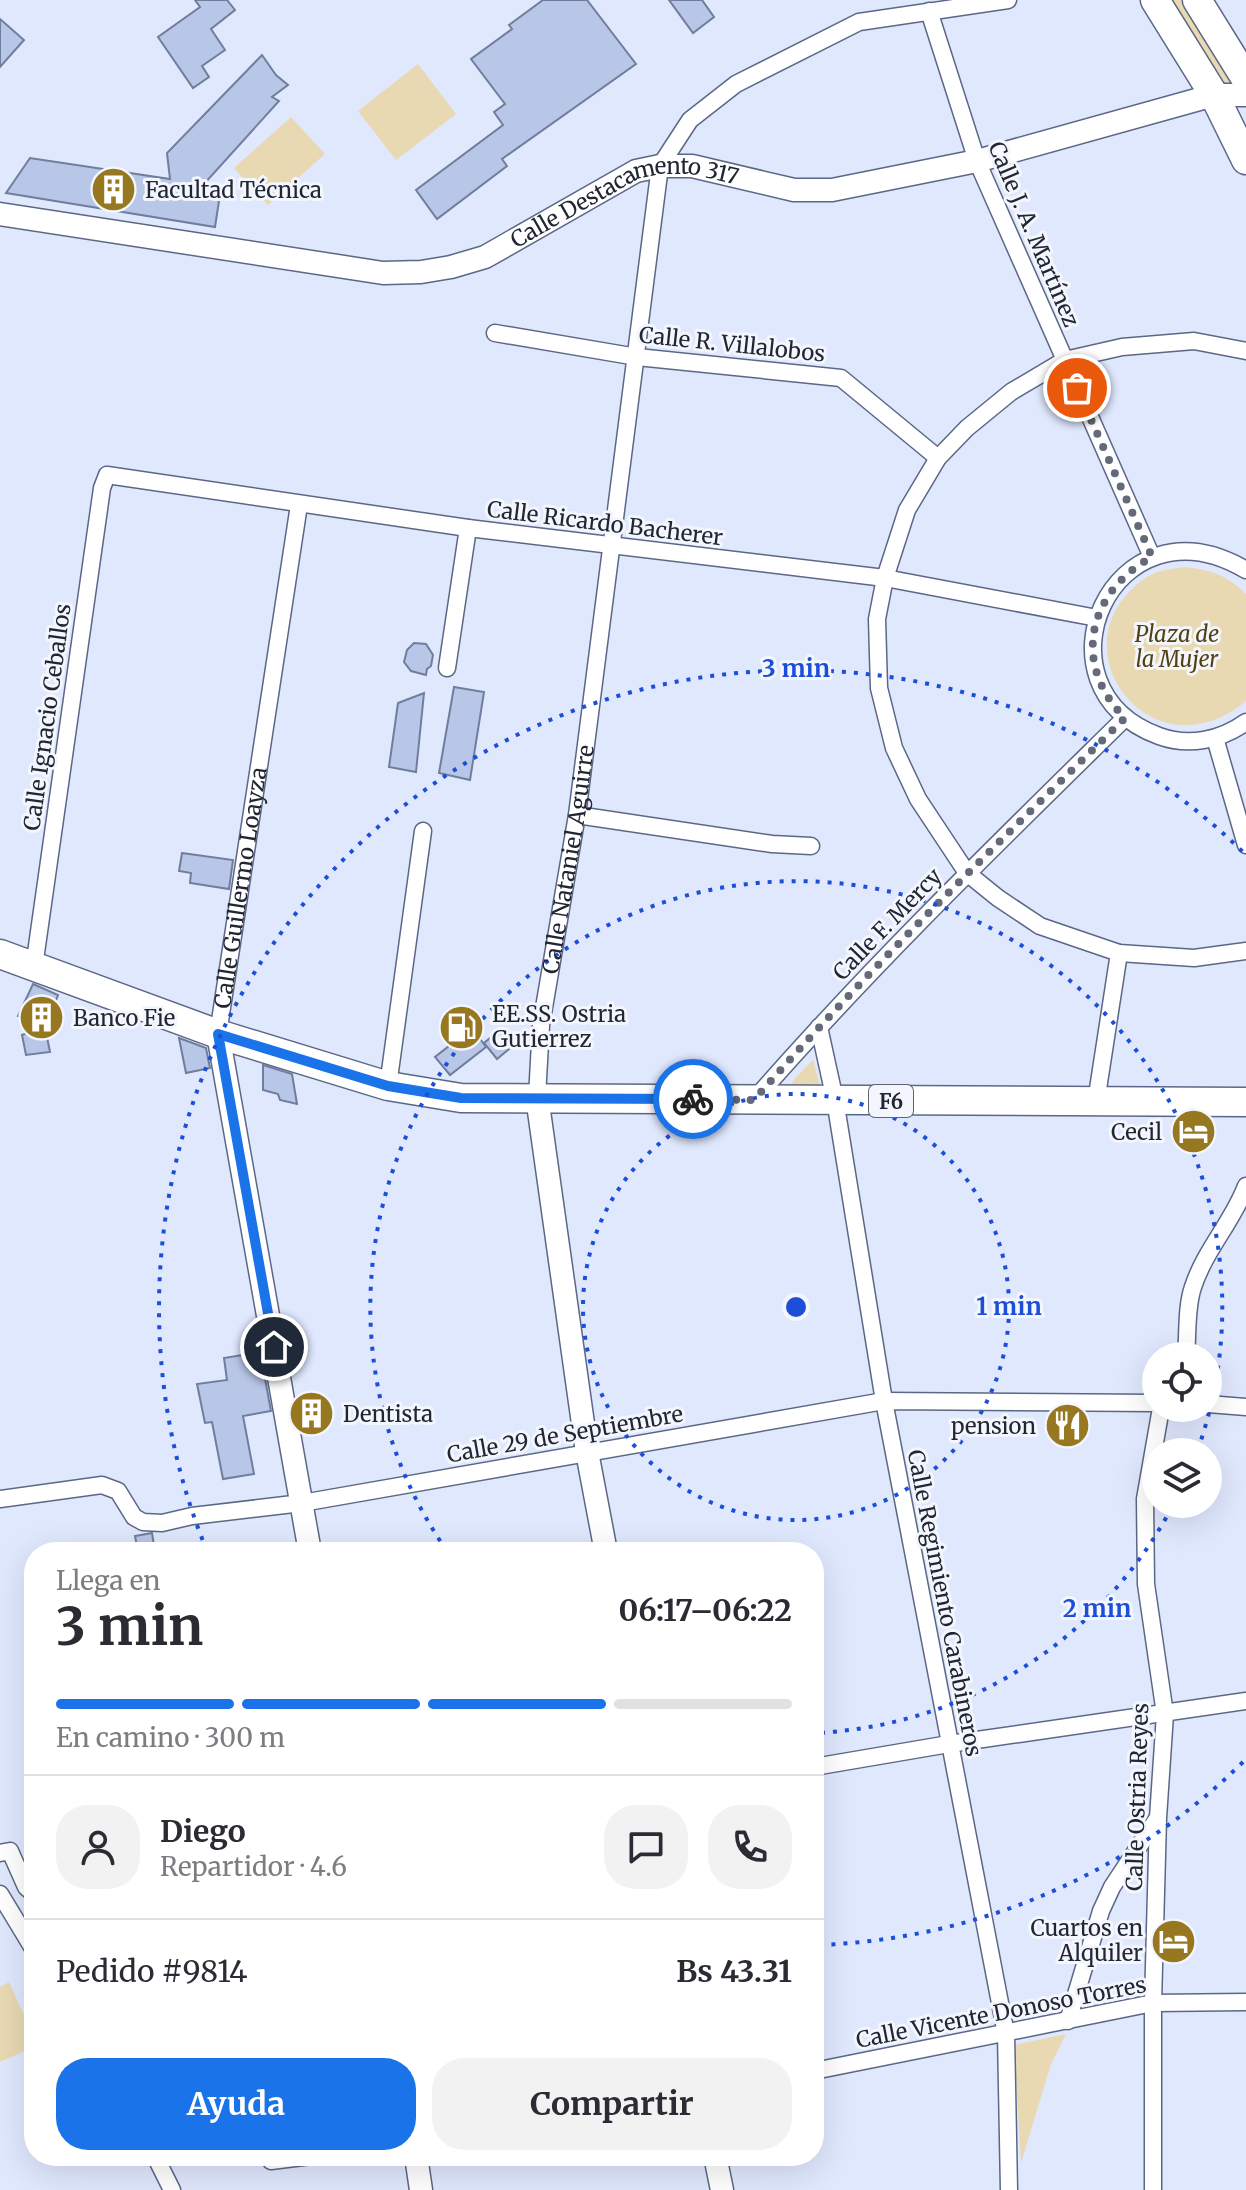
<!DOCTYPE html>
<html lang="es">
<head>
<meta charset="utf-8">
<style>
  body { margin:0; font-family:Merriweather,serif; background:#f2f2f3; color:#2b2b33; height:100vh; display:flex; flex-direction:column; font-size:30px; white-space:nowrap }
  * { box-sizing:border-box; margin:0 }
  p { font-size:26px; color:#7c7c81 }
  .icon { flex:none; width:44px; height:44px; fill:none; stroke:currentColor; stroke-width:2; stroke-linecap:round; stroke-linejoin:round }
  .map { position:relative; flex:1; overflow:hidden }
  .side { position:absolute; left:24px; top:1542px; width:800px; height:624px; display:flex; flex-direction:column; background:#fff; border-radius:32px; box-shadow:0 8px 32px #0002 }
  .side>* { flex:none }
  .tools { position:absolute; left:1142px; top:1342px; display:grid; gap:16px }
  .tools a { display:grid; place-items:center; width:80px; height:80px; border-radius:50%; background:#fff; box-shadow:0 8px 32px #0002; font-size:40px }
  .pin { position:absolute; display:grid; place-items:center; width:68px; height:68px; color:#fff; margin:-34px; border:4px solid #fff; border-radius:50%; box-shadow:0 2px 8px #0007 }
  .courier { position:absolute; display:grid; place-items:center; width:80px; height:80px; margin:-40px; border:6px solid #1a73e8; border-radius:50%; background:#fff; color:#222; box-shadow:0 2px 10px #0007 }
  .summary em { font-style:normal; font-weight:700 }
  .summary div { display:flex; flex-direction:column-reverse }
  .summary { display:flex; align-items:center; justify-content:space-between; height:136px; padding:0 32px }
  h1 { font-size:52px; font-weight:700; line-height:60px }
  .bar { display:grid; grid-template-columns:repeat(4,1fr); gap:12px 8px; align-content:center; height:96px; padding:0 32px }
  .bar i { height:10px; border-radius:6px; background:#e1e1e2 }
  .bar .active { background:#1a73e8 }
  .bar p { grid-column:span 4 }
  .line { display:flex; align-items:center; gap:20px; padding:0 32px; border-top:2px solid #e1e1e2 }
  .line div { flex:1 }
  .round { display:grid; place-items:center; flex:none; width:84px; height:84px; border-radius:32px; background:#f2f2f3 }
  .button { display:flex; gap:16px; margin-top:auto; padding:16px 32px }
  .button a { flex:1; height:92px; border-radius:32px; background:#1a73e8; color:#fff; font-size:32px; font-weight:700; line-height:92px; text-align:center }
  .button a+a { background:#f2f2f3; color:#2b2b33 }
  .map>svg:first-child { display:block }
</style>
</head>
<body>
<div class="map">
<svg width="1246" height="2190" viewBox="0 0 1246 2190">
  <rect width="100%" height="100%" fill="#e0e8fe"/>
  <path fill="#e9d9b3" d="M1170,0h16l60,88 -22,-1z
    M418,64l38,50 -60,46 -38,-49z
    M291,117l34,37 -57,51 -34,-37z
    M1185,567c25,3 43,8 61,27v107c-90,75 -184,-42 -116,-110 9,-9 19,-17 31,-20 8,-2 16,-3 24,-4z
    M813,1060l9,32h-37l12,-16z
    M9,1982l25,55v10l-34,15v-75z
    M1066,2034l-15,30 -30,99 -7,-118z"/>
  <path fill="#b8c6e8" stroke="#707d9c" stroke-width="2" d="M195,0h32l8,10 -24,19 14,21 -23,16 7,11 -16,11 -35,-51 42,-30z
    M543,0h44l49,64 -134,95 5,7 -70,53 -21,-29 87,-65 -9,-13 11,-8 -34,-45 41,-30 -3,-4z
    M669,0h33l12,17 -21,16z
    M0,19l24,21 -24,27z
    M262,55l14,20 12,10 -16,12 7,4 -76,84 18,3 -6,39 -209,-34 24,-35 140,21 -3,-26z
    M414,643l12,1 7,11 -2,11 -4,3 -1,6 -15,-4 -7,-9 3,-12z
    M454,687l30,5 -14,88 -31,-7z
    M424,693l-8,79 -27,-5 9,-64z
    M182,853l51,7 -4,29 -39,-6 1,-10 -12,-2z
    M33,984l25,11 -12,33 -28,-12z
    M459,1010l27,37 -36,28 -15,-18 19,-15 -14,-18z
    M45,1027l5,25 -24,3 -4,-20z
    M501,1029l13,16 -17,14 -13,-16z
    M179,1038l27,10 4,20 -24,5z
    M263,1065l29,9 5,30 -17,-4 -2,-6 -15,-4z
    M260,1352l11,59 -28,5 11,58 -31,5 -11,-57 -7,1 -8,-39 30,-4 -3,-22z
    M325,1403l3,18 -11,2v7l-14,1 -5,-24z
    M152,1533l3,19h-17l-3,-16z"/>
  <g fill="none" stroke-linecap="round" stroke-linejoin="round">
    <defs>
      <g id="street">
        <path d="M929,11l48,150 175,396"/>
        <path d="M495,333l142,24 204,21 97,80"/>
        <path d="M1246,351l-52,-10 -72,6 -57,13 -54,32 -44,36 -29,30 -31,52 -22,68 -8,41 2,69 15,60 24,51 49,74 31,25 42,28 79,27 75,5 52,-7"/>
        <path d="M1246,570c-134,-79 -219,118 -87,166 30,11 62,4 87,-14"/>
        <path d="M447,668l21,-140"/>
        <path d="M1215,738l31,107"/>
        <path d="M577,815l195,29 39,2"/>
        <path d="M34,967l68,-479 5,-13 361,53 417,50 212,40"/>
        <path d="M819,1027l16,73 49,301 122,633 3,156"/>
        <path id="s1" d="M218,1034l81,-529"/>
        <path d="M388,1086l35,-255"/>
        <path id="s2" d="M537,1097l4,-72 36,-210 83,-649 30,-46 46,-36 123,-62 149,-22"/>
        <path d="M754,1100c117,-134 245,-258 371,-382"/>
        <path d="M1096,1102l23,-149"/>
        <path d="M1186,1356c2,-22 0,-49 7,-69 12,-37 40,-66 53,-101"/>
        <path d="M1208,1404l38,3"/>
        <path d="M0,1499l102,-14 16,6 16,26 9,5 19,1 30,-7 110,-13 582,-102 272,2"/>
        <path d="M814,1767l135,-23 297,-43"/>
        <path d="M0,1853l10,-2 16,36 8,7"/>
        <path d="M0,1894l34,56"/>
        <path d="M1068,2021l33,-110 11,-24 45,-68"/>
        <path d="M814,2071l339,-68 93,-1"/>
        <path d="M155,2156l17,34"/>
        <path d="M271,2161l40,-5"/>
        <path d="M1153,2190v-187l5,-185 7,-104 -19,-130 -1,-85 16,-91"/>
      </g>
      <g id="secondary">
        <path id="s3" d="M0,214l383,59 38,-1 30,-5 34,-10 151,-86 24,-5h32l102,24h38l145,-29 237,-66h32"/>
        <path d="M218,1034l92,518"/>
        <path d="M537,1097l50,355 19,100"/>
        <path d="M416,2156l5,34"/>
        <path d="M715,2156l7,34"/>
      </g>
      <path id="highway" d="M1155,0l59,95 32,65
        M1197,0l49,79
        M0,954l218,80 170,52 73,12 785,4"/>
    </defs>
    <use href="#street" stroke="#5b6786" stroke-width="19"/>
    <use href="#secondary" stroke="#5b6786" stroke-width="25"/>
    <use href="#highway" stroke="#5b6786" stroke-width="31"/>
    <use href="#street" stroke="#fff" stroke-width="16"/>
    <use href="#secondary" stroke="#fff" stroke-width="22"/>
    <use href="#highway" stroke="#fff" stroke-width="28"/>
  </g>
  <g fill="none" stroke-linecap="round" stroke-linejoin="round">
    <path stroke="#646a79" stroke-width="8" stroke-dasharray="0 14.4" d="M693,1099l61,1c117,-134 245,-258 371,-382 -54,-54 -37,-126 27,-161l-75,-169"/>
    <path stroke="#1a73e8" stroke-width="10" d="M274,1347l-56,-313 170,52 73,12 232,1"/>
  </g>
  <g fill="none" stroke="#1d4ed8" stroke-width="4" stroke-dasharray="4 8">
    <circle cx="796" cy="1307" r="213"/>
    <path d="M1172 1507A426 426 0 0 1 815 1733M447 1551A426 426 0 1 1 1198 1449"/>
    <path d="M1243 1762A638 638 0 0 1 818 1945M207 1551A638 638 0 0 1 1243 852"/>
  </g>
  <defs>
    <symbol id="building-disc" viewBox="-11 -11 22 22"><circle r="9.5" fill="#977820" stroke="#f3f6fd"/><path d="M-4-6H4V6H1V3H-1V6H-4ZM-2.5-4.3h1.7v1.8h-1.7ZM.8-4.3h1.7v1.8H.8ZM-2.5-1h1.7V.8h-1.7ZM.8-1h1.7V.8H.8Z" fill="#fff"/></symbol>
    <symbol id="fuel-disc" viewBox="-11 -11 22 22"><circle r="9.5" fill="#977820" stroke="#f3f6fd"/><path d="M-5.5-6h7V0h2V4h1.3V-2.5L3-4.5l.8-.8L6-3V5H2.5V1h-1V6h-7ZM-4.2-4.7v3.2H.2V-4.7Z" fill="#fff"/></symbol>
    <symbol id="hotel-disc" viewBox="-11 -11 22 22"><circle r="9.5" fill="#977820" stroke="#f3f6fd"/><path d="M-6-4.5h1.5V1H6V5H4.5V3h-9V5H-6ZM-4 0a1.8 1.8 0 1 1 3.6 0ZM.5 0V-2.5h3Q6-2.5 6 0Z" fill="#fff"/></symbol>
    <symbol id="restaurant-disc" viewBox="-11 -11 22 22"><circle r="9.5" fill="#977820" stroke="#f3f6fd"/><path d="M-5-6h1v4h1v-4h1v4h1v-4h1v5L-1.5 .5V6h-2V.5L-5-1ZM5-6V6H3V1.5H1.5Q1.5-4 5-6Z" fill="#fff"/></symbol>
  </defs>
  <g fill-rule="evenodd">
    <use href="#building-disc" x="88" y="164" width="51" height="51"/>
    <use href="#building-disc" x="16" y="992" width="51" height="51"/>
    <use href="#fuel-disc" x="436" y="1002" width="51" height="51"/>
    <use href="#hotel-disc" x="1168" y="1106" width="51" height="51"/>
    <use href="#building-disc" x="286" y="1388" width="51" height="51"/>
    <use href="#restaurant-disc" x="1042" y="1400" width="51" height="51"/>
    <use href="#hotel-disc" x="1148" y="1916" width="51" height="51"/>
  </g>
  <g text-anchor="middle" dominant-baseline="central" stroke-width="6" stroke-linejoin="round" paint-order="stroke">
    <rect fill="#f3f6fd" stroke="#60646f" stroke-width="2" x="869" y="1085" width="44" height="32" rx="6"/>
    <g font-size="20" font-weight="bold" fill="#212632">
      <text x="891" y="1101">F6</text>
    </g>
    <g font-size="22" fill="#212632" stroke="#f3f6fd" text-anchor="start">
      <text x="145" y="190">Facultad Técnica</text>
      <text x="492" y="1014">EE.SS. Ostria<tspan x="492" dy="25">Gutierrez</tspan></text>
      <text x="73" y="1018">Banco Fie</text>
      <text x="1162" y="1132" text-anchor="end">Cecil</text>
      <text x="343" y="1414">Dentista</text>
      <text x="1036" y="1426" text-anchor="end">pension</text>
      <text x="1143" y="1928" text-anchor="end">Cuartos en<tspan x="1143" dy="25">Alquiler</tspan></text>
    </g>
    <g font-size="22" fill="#212632" stroke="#f3f6fd">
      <text stroke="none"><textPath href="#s3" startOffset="646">Calle Destacamento 317</textPath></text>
      <text transform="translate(1034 234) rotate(67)">Calle J. A. Martínez</text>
      <text transform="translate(732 344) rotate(6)">Calle R. Villalobos</text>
      <text transform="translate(605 523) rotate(7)">Calle Ricardo Bacherer</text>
      <text transform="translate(47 717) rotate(-82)">Calle Ignacio Ceballos</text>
      <text stroke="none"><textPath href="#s2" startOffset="240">Calle Nataniel Aguirre</textPath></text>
      <text stroke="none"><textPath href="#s1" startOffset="148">Calle Guillermo Loayza</textPath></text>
      <text transform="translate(887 924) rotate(-46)">Calle F. Mercy</text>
      <text transform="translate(565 1434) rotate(-10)">Calle 29 de Septiembre</text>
      <text transform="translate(945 1603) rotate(79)">Calle Regimiento Carabineros</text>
      <text transform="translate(1137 1797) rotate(-88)">Calle Ostria Reyes</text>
      <text transform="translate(1001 2012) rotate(-11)">Calle Vicente Donoso Torres</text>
    </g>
    <g font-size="22" font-style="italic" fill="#524011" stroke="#f3f6fd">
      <text x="1177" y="634">Plaza de<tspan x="1177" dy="25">la Mujer</tspan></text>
    </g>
  </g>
  <circle cx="796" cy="1307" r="12" fill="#1d4ed8" stroke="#f3f6fd" stroke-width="4"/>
  <g font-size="24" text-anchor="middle" font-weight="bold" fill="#1d4ed8" stroke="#f3f6fd" stroke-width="6" stroke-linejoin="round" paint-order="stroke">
    <text x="796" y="677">3 min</text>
    <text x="1009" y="1315">1 min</text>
    <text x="1097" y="1617">2 min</text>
  </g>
</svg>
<div class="tools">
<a><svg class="icon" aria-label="locate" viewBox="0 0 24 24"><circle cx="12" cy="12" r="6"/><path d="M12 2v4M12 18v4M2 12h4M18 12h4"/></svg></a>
<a><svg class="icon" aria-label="layers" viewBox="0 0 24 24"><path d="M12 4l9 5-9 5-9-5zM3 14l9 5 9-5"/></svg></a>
</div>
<div class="pin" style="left:1077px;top:388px;background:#ea580c"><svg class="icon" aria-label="bag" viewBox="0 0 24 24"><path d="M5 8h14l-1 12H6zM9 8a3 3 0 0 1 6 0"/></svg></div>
<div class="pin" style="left:274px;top:1347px;background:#1f2937"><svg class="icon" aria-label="home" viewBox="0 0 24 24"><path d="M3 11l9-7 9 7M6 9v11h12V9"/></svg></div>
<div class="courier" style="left:693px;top:1099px"><svg class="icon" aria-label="bike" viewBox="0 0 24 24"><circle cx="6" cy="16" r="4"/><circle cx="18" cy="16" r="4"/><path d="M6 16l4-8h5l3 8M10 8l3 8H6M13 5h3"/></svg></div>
<section class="side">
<div class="summary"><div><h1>3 min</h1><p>Llega en</p></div><em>06:17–06:22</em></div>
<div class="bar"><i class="active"></i><i class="active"></i><i class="active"></i><i></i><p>En camino · 300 m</p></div>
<div class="line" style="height:144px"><a class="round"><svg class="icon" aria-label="person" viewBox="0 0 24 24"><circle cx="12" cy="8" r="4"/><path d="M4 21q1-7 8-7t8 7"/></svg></a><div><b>Diego</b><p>Repartidor · 4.6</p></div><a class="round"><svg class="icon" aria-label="chat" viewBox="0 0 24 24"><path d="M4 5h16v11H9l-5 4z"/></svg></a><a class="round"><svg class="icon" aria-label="phone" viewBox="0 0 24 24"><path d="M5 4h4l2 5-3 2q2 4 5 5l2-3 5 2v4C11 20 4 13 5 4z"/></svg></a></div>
<div class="line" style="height:104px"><div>Pedido #9814</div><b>Bs 43.31</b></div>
<div class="button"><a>Ayuda</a><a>Compartir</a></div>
</section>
</div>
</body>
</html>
